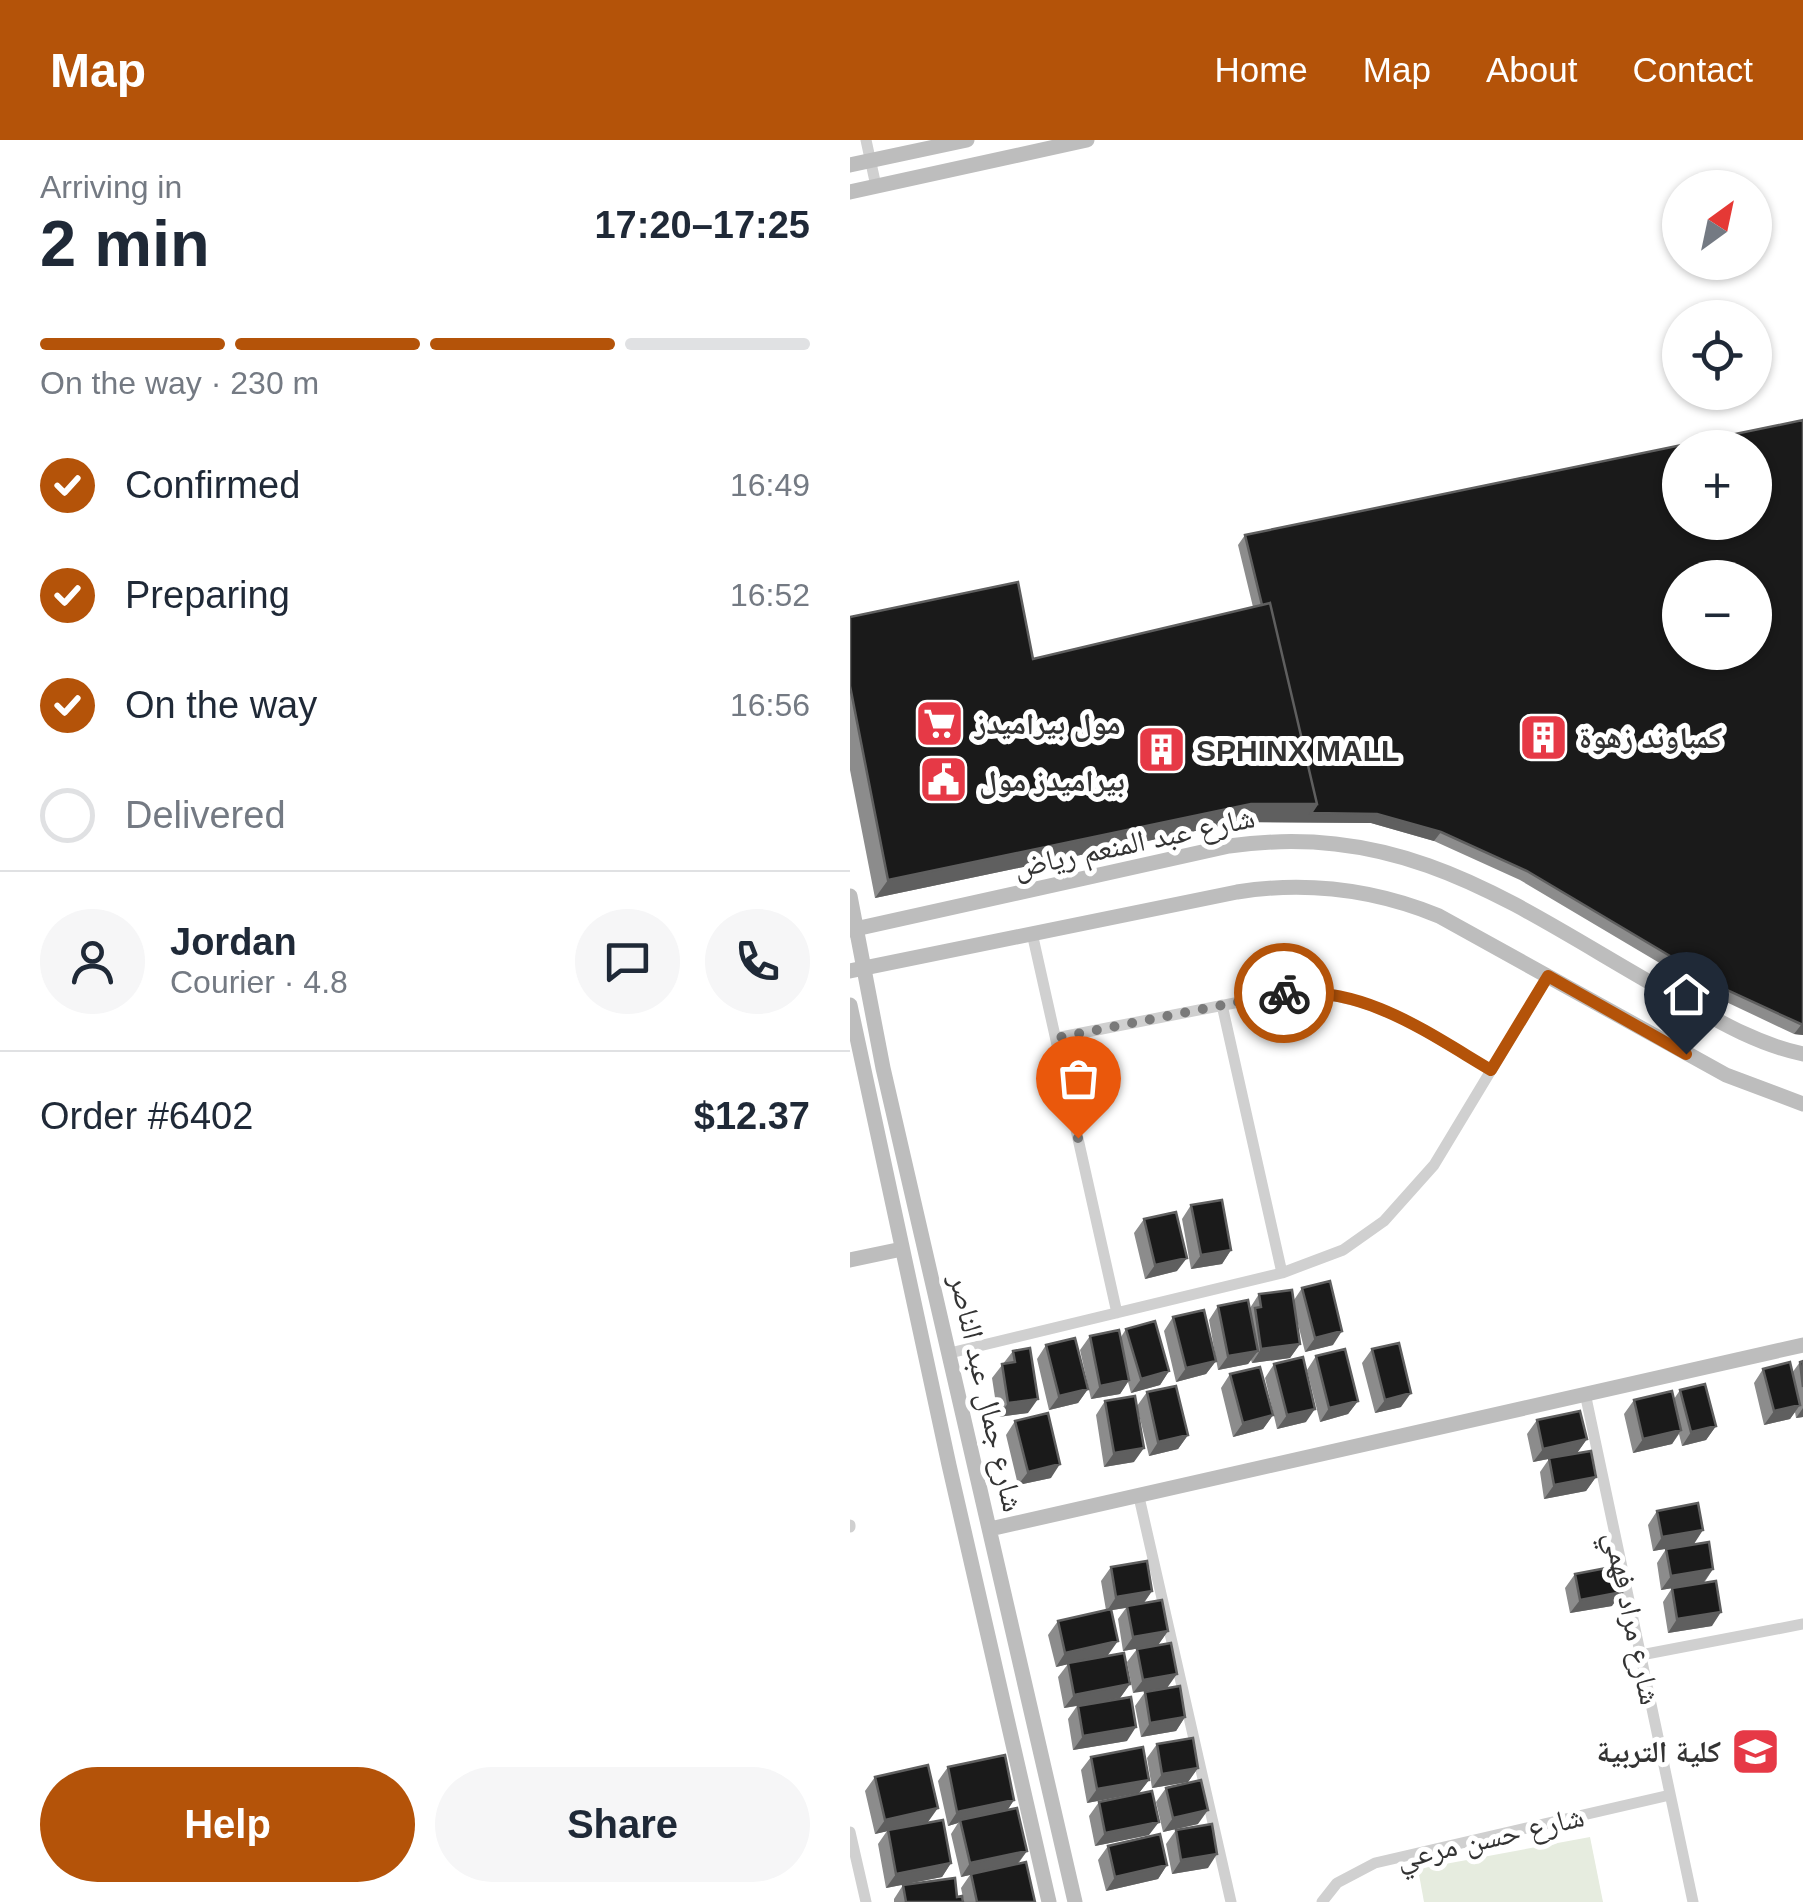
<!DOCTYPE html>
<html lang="en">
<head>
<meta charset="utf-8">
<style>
  body { margin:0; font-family:Helvetica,"Noto Naskh Arabic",sans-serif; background:#f6f6f7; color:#1f2937; height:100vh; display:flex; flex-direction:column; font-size:38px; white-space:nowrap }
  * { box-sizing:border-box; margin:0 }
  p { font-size:32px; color:#747a83 }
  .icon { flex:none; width:55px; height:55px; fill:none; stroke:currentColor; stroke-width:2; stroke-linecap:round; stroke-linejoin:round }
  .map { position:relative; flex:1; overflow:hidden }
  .sheet { display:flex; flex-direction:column; background:#fff; width:850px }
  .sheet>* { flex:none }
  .needle { width:65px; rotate:33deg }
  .fabs { position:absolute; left:812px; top:30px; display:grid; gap:20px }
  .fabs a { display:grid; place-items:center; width:110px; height:110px; border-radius:50%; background:#fff; box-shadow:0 2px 8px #0004; font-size:50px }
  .pin { position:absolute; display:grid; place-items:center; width:85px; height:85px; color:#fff; margin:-102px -42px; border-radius:50% 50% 50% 0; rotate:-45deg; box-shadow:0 0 10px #0007 }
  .pin .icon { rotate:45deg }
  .courier { position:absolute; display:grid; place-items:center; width:100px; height:100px; margin:-50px; border:8px solid #b45309; border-radius:50%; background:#fff; color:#222; box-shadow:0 2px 12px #0007 }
  .headline em { font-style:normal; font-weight:700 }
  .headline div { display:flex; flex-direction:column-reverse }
  .headline { display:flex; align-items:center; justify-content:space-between; height:170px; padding:0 40px }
  h1 { font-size:65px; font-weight:700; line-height:75px }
  .bar { display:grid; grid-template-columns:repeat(4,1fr); gap:15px 10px; align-content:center; height:120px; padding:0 40px }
  .bar i { height:12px; border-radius:8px; background:#e0e1e3 }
  .bar .on { background:#b45309 }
  .bar p { grid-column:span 4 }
  .line { display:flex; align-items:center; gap:25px; padding:0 40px; border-top:2px solid #e0e1e3 }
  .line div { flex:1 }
  .round { display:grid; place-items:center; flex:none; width:105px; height:105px; border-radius:52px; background:#f6f6f7 }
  ol { padding:0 40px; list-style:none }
  li { display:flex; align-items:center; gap:30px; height:110px }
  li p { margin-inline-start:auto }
  li .icon { padding:10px; border-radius:50%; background:#b45309; color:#fff; stroke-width:4 }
  li:last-child { color:#747a83 }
  li i { width:55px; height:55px; border:5px solid #e0e1e3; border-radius:50% }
  .action { display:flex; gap:20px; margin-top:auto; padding:20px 40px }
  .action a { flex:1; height:115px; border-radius:60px; background:#b45309; color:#fff; font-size:40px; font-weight:700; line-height:115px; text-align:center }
  .action a+a { background:#f6f6f7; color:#1f2937 }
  header { display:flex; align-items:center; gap:60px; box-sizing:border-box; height:140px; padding:0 50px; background:#b45309; color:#fff }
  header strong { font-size:48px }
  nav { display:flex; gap:55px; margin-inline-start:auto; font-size:35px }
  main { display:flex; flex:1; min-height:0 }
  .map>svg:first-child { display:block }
</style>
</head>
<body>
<header>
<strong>Map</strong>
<nav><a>Home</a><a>Map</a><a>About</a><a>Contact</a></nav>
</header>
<main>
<section class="sheet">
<div class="headline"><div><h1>2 min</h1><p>Arriving in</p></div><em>17:20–17:25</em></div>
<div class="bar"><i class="on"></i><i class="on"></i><i class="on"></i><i></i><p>On the way · 230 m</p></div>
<ol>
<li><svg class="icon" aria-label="check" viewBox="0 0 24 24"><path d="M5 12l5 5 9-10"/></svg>Confirmed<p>16:49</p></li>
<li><svg class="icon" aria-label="check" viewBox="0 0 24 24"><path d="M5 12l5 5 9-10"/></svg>Preparing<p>16:52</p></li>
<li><svg class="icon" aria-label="check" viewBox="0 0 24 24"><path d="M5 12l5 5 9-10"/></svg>On the way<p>16:56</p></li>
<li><i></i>Delivered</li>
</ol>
<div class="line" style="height:180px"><a class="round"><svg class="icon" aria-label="person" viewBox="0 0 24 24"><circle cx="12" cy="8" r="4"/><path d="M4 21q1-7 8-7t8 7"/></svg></a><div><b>Jordan</b><p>Courier · 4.8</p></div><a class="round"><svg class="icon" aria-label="chat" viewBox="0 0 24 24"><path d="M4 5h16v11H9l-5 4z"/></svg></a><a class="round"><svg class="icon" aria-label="phone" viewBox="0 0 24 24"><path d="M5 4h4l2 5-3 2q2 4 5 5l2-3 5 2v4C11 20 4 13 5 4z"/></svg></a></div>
<div class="line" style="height:130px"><div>Order #6402</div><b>$12.37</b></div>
<div class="action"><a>Help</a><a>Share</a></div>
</section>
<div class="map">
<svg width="953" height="1762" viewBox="0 0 953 1762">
  <rect width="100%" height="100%" fill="#fff"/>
  <path fill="#e6ecdf" d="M740,1697l13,65h-179l-6,-33z"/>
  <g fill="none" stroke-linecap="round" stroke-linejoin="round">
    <path stroke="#d0d0d0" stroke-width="11" d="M16,0l10,46
      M182,793l85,380
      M372,865l60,268
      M206,898l224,-44c86,-8 141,35 211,76
      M100,1213l332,-80 61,-23 41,-29 50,-56 114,-189
      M735,1253l108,509
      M289,1357l92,405
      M0,1385v2
      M791,1515l162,-31
      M0,1692l16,70
      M472,1762l15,-19 38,-20 295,-68"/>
    <path stroke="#bdbdbd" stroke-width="15" d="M0,25l117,-25
      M0,52l237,-52
      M0,756l33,172 192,834
      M1,790l378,-84c181,-25 287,61 436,145 45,25 87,52 138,63
      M0,831l387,-79c70,-11 136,-3 202,24l287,159 77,29
      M0,865l99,460 100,437
      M0,1120l52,-11
      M140,1389l813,-184"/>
  </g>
  <path fill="#8c8c8c" d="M953,280v615l-9,-1 -72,-34 -202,-120 -86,-39 -63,-18 -133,-1 -363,76 -25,-128v-153l183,42 220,-52 -15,-62 7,-10z
    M341,1065l40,45 -9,14 -31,5 -9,-50z
    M294,1079l33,52 -32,8 -11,-46z
    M452,1148l31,57 -28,7 -9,-36 4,28 -10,14 -38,5 -1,-3 -3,4 -30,6 -9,-50 9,-14 32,2 9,-14 35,6z
    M323,1177l43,44 -10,13 -30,8 -12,-51z
    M276,1189l43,42 -9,14 -29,8 -3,-11 -8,12 -29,5 -11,-49 10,-14 31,1z
    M196,1205l42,44 -10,14 -29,7 -12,-51z
    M522,1209l29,58 -26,6 -13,-50z
    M163,1211l15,62 -30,4 -6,-39z
    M466,1216l42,45 -10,13 -28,8 -13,-52z
    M953,1221v56l-7,1 -1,-6 -5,7 -26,6 -10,-42 9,-14 29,4 8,-11z
    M424,1224l32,58 -29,7 -12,-51z
    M380,1234l43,41 -10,14 -30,8 -12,-49z
    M830,1250l36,36 -10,14 -24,6 -3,-12 -7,10 -39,9 -9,-39 10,-14 40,-1z
    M297,1252l41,43 -10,14 -29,7 -12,-50z
    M255,1261l29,61 -30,5 -8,-52z
    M687,1280l50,19 -10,14 19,24 -10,14 -42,8 -4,-27 9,-13 -16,3 -6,-28z
    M165,1281l36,57 -33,7 -12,-50z
    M807,1371l37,33 -41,7 -5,-26z
    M816,1409l47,20 -9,14 8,43 -44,7 -5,-31 9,-14 -11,2 -4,-27z
    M261,1427l41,24 -8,12 24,28 -10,14 -35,6 -5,-32 8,-11 -15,2 -3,45 -25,5 47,24 -10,14 7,43 -54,9 -5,-31 9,-13 -13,2 -6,-31 10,-13 -12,3 -8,-32 10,-14 48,-11 -5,-29z
    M725,1434l37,32 -42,7 -5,-25z
    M287,1509l40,25 -44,19 -6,-31z
    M295,1552l40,25 -9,14 -35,6 -6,-31z
    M307,1604l41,24 -10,14 -36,6 -5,-30z
    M241,1617l58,23 -10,13 -52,10 -6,-33z
    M98,1627l66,33 -7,10 20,41 -9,13 17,38h-71l-3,-14 9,-13 -9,2 -10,-43 7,-11 -10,3 -10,-45z
    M25,1637l53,45 23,41 -9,14 -56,11 -8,-44 9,-13 -12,3 -10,-43z
    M316,1648l32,36 -35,8 -7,-30z
    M249,1662l50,33 -54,11 -6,-30z
    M326,1690l32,38 -36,6 -6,-30z
    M258,1706l59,19 -9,14 -52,12 -8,-31z
    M53,1745l54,12 6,5h-69v-3z"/>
  <path fill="#5f5f5f" d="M401,664h66l60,10 64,18 -7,9 -63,-18 -133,-1 -363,76 13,-18z
    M951,885h2v10l-9,-1z
    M381,1110l-9,14 -31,5 10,-14z
    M337,1118l-10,13 -32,8 10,-14z
    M492,1191l-9,14 -28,7 10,-14z
    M450,1204l-10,14 -38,5 9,-14z
    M408,1211l-10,13 -30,6 10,-14z
    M366,1221l-10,13 -30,8 10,-14z
    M319,1231l-9,14 -29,8 10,-14z
    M279,1240l-9,14 -29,5 9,-13z
    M238,1249l-10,14 -29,7 10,-14z
    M561,1253l-10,14 -26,6 10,-13z
    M188,1259l-10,14 -30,4 10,-14z
    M508,1261l-10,13 -28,8 9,-14z
    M950,1265l-10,14 -26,6 10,-14z
    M953,1268v9l-7,1z
    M465,1269l-9,13 -29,7 10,-14z
    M423,1275l-10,14 -30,8 10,-14z
    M866,1286l-10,14 -24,6 9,-14z
    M831,1290l-9,14 -39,9 10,-14z
    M338,1295l-10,14 -29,7 9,-14z
    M737,1299l-10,14 -44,9 10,-13z
    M294,1308l-10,14 -30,5 10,-14z
    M210,1324l-9,14 -33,7 10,-13z
    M746,1337l-10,14 -42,8 10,-14z
    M853,1390l-9,14 -41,7 9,-14z
    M863,1429l-10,14 -42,7 10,-14z
    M302,1451l-10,14 -35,6 9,-14z
    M772,1452l-10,14 -42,7 10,-13z
    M871,1472l-9,14 -44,7 9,-14z
    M318,1491l-10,14 -35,6 10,-14z
    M268,1501l-10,14 -52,12 9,-14z
    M327,1534l-10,14 -34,5 10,-13z
    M280,1544l-10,14 -56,10 10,-13z
    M335,1577l-9,14 -35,6 9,-14z
    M286,1587l-9,14 -54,9 10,-14z
    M348,1628l-10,14 -36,6 10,-14z
    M299,1640l-10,13 -52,10 10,-14z
    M164,1660l-9,14 -45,6 -2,3 -10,3 9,-14z
    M88,1668l-10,14 -53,12 10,-14z
    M358,1670l-10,14 -35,8 10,-14z
    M309,1682l-10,13 -54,11 10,-13z
    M177,1711l-10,13 -56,13 9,-14z
    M367,1714l-9,14 -36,6 9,-14z
    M101,1723l-9,14 -56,11 10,-14z
    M317,1725l-9,14 -52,12 9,-14z"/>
  <path fill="#1a1a1a" stroke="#5f5f5f" stroke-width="2.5" fill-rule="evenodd" d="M953,280v605l-74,-34 -202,-120 -86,-39 -64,-18 -66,-1 6,-9 -47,-201 -8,2 -17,-70zM830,308h75v74h-75zM830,438h75v74h-75z
    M168,442l15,77 237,-56 47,201h-66l-363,76 -38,-194v-69z
    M372,1060l9,50 -30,5 -10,-50z
    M326,1072l11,46 -32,7 -11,-46z
    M480,1141l12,50 -27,7 -13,-50z
    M442,1150l8,54 -39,5 -6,-41 6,-1 -2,-13z
    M398,1160l10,51 -30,5 -10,-50z
    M354,1170l12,51 -30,7 -13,-51z
    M305,1181l14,50 -28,8 -15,-50z
    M269,1190l10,50 -29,6 -10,-50z
    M225,1198l13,51 -29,7 -13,-51z
    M549,1203l12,50 -26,7 -13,-51z
    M180,1208l8,51 -30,4 -6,-39 13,-2 -2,-11z
    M495,1209l13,52 -29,7 -13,-52z
    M453,1217l12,52 -28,6 -13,-51z
    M953,1221v26l-3,-25z
    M940,1222l10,43 -26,6 -11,-42z
    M410,1227l13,48 -30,8 -13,-49z
    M855,1244l11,42 -25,6 -11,-42z
    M326,1246l12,49 -30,7 -11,-50z
    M822,1251l9,39 -38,9 -9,-39z
    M285,1256l9,52 -30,5 -9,-52z
    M730,1271l7,28 -44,10 -6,-29z
    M198,1273l12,51 -32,8 -13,-51z
    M741,1311l5,26 -42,8 -5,-27z
    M848,1363l5,27 -41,7 -5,-26z
    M859,1402l4,27 -42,7 -5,-27z
    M297,1421l5,30 -36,6 -5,-30z
    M767,1426l5,26 -42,8 -5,-26z
    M866,1441l5,31 -44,7 -5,-31z
    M312,1460l6,31 -35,6 -6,-31z
    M261,1469l7,32 -53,12 -7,-32z
    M321,1503l6,31 -34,6 -6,-31z
    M274,1513l6,31 -56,11 -6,-32z
    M330,1546l5,31 -35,6 -5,-31z
    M281,1557l5,30 -53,9 -5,-30z
    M343,1598l5,30 -36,6 -5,-30z
    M293,1607l6,33 -52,9 -6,-32z
    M155,1615l9,45 -57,12 -9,-45z
    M78,1625l10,43 -53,12 -10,-43z
    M351,1640l7,30 -35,8 -7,-30z
    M302,1651l7,31 -54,11 -6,-31z
    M167,1668l10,43 -57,12 -10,-43z
    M93,1680l8,43 -55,11 -8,-44z
    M362,1684l5,30 -36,6 -5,-30z
    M310,1694l7,31 -52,12 -7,-31z
    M176,1722l9,40h-58l-6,-28z
    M105,1738l2,19 5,-1 1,6h-57l-3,-17z"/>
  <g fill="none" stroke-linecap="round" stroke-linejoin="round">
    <path stroke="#7a7a7a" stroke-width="10" stroke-dasharray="0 18" d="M228,998l-22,-100 228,-45"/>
    <path stroke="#b45309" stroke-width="12" d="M434,853c80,-7 141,38 207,77l57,-94 138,78"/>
  </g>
  <defs>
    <symbol id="supermarket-square" viewBox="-11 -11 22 22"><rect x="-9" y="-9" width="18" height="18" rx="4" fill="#e63946" stroke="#fff"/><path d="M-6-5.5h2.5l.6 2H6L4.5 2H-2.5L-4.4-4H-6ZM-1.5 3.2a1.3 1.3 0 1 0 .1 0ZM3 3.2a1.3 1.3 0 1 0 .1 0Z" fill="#fff"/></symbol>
    <symbol id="building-square" viewBox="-11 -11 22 22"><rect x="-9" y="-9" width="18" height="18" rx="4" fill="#e63946" stroke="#fff"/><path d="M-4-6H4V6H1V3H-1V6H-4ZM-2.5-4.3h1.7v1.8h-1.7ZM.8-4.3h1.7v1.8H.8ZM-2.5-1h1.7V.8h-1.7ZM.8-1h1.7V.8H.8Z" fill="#fff"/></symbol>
    <symbol id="civic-square" viewBox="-11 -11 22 22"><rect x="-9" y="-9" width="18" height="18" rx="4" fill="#e63946" stroke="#fff"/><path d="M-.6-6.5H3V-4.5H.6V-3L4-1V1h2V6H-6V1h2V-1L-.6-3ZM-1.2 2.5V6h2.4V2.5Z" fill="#fff"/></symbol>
    <symbol id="university-square" viewBox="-11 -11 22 22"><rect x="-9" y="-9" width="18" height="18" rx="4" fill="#e63946" stroke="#fff"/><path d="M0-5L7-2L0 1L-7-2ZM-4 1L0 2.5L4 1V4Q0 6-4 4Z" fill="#fff"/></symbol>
  </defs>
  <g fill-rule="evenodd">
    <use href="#supermarket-square" x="62" y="556" width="55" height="55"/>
    <use href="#building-square" x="666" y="570" width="55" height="55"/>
    <use href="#building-square" x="284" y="582" width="55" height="55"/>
    <use href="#civic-square" x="66" y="612" width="55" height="55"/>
    <use href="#university-square" x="878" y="1584" width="55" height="55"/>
  </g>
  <g text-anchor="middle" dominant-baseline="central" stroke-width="10" stroke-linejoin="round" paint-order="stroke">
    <g font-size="30" font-weight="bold" fill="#333" stroke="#fff" text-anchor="start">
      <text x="125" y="583">مول بيراميدز</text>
      <text x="729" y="597">كمباوند زهوة</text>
      <text x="346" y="610">SPHINX MALL</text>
      <text x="129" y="640">بيراميدز مول</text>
      <text x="871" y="1611" text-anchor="end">كلية التربية</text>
    </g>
    <g font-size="30" fill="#333" stroke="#fff">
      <text transform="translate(284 702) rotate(-12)">شارع عبد المنعم رياض</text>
      <text transform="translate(137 1253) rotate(77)">شارع جمال عبد الناصر</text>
      <text transform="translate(783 1478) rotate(78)">شارع مراد فهمي</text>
      <text transform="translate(640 1697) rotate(-13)">شارع حسن مرعي</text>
    </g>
  </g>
</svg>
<div class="fabs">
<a><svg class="needle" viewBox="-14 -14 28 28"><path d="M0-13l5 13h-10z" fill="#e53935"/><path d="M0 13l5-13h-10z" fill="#747a83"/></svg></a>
<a><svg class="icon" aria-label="locate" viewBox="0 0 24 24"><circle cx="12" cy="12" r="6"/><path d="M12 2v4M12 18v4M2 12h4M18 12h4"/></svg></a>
<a>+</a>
<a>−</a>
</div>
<div class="pin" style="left:228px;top:998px;background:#ea580c"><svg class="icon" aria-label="bag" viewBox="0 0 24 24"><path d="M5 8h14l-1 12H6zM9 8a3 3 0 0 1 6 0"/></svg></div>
<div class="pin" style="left:836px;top:914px;background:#1f2937"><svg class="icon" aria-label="home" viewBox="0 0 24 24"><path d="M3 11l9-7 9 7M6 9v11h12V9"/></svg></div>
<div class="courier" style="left:434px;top:853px"><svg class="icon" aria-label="bike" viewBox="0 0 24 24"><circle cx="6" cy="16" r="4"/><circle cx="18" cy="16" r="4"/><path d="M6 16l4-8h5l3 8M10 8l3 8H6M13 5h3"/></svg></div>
</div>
</main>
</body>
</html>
